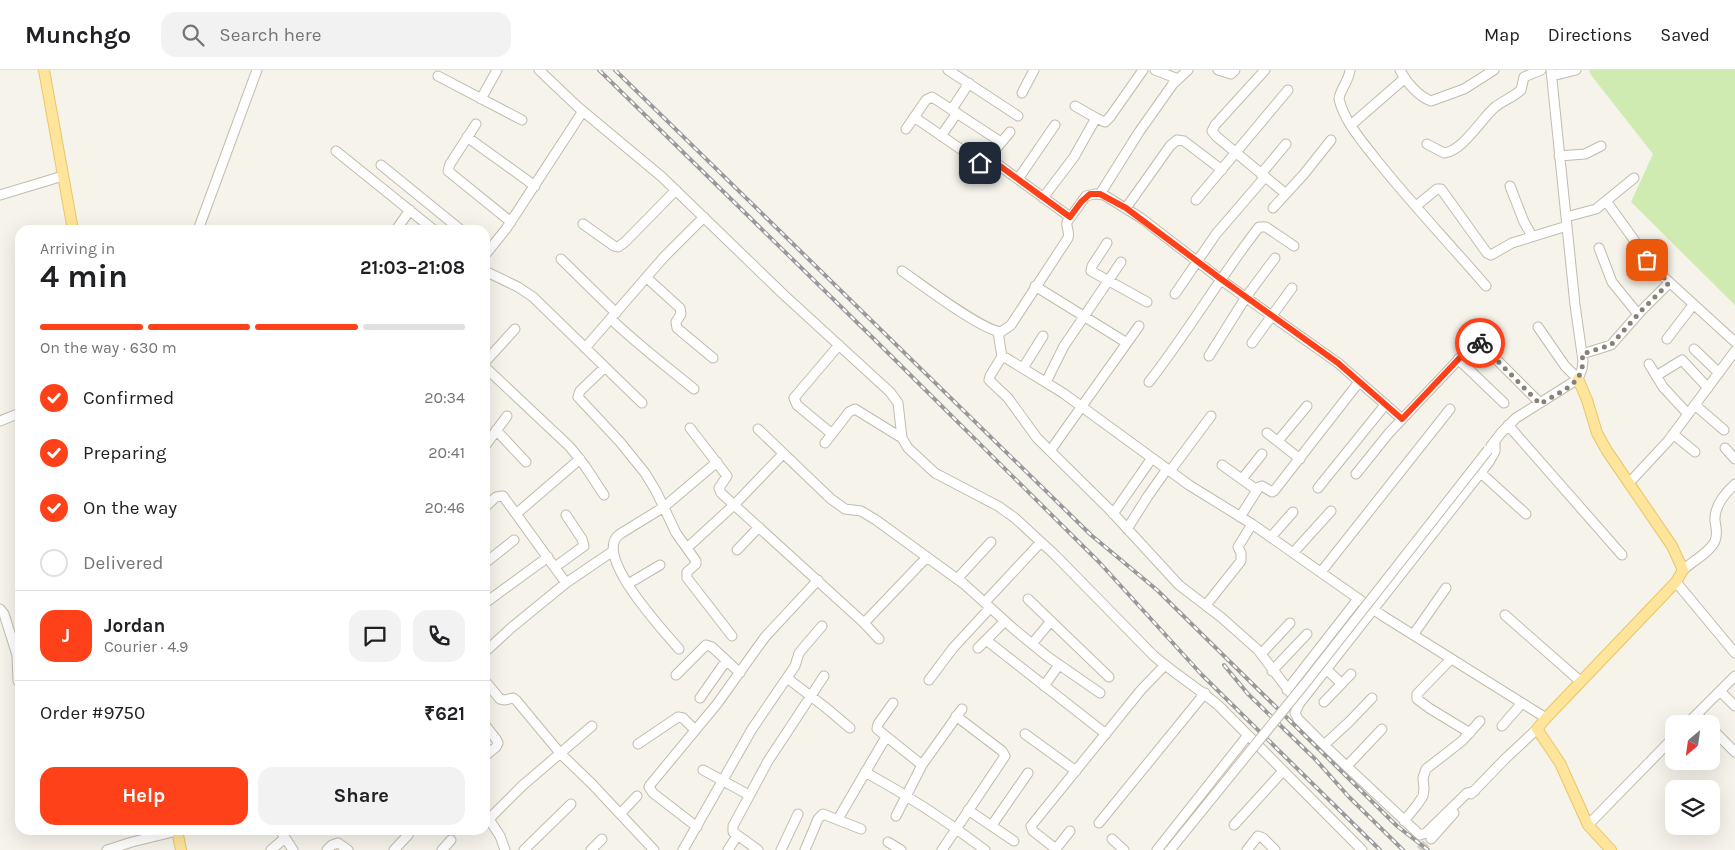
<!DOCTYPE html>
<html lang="en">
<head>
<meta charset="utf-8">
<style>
  body { margin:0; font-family:Karla,sans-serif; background:#f2f2f2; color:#202124; height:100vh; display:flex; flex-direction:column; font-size:19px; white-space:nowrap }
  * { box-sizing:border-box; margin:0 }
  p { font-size:16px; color:#757577 }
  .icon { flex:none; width:28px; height:28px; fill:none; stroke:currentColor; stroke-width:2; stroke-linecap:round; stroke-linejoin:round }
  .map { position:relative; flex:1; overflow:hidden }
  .details { position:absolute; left:15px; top:155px; width:475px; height:610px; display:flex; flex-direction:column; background:#fff; border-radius:15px; box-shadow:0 5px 20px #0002 }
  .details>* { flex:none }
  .needle { width:32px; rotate:209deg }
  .fabs { position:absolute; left:1665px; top:645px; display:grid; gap:10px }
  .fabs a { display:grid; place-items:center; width:55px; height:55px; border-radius:10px; background:#fff; box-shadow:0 5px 20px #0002; font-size:25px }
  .pin { position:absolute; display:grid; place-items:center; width:42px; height:42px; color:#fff; margin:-21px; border-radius:10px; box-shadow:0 2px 8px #0006 }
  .courier { position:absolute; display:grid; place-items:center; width:50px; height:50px; margin:-25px; border:4px solid #ff4119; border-radius:50%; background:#fff; color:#222; box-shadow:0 1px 6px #0007 }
  .head em { font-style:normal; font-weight:700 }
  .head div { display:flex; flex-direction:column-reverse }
  .head { display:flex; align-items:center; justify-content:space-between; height:85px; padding:0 25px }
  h1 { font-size:32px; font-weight:700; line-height:38px }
  .bar { display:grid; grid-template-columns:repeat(4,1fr); gap:8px 5px; align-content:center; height:60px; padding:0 25px }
  .bar i { height:6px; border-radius:4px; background:#e0e0e0 }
  .bar .current { background:#ff4119 }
  .bar p { grid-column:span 4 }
  .line { display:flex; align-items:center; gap:12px; padding:0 25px; border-top:1px solid #e0e0e0 }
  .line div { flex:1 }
  .round { display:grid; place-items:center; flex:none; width:52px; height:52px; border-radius:15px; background:#f2f2f2 }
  ol { padding:0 25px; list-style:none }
  li { display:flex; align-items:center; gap:15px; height:55px }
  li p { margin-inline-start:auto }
  li .icon { padding:5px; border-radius:50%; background:#ff4119; color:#fff; stroke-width:4 }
  li:last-child { color:#757577 }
  li i { width:28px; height:28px; border:2px solid #e0e0e0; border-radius:50% }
  .action { display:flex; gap:10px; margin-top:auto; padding:10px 25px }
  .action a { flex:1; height:58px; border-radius:15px; background:#ff4119; color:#fff; font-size:20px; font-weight:700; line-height:58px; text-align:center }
  .action a+a { background:#f2f2f2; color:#202124 }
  header { display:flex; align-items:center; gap:30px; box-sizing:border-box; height:70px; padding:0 25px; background:#fff; border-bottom:1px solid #e0e0e0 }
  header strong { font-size:24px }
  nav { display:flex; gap:28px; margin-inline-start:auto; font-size:18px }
  .search { width:350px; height:45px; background:#f2f2f2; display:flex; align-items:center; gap:12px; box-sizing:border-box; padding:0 18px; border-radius:15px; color:#757577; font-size:19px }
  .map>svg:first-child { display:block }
</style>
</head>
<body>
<header>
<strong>Munchgo</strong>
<div class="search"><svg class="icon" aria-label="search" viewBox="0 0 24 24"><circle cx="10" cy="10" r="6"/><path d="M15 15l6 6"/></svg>Search here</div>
<nav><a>Map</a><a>Directions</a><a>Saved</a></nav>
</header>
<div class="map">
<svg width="1735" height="780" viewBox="0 0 1735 780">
  <rect width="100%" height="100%" fill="#f6f3eb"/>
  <path fill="#d0ebb2" d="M1589,0h146v235l-104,-103 22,-48 -62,-79z"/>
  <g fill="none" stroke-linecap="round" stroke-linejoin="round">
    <path stroke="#d4d0c7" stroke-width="9" stroke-dasharray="9 4.5" stroke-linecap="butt" d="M1420,780l11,-11"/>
    <defs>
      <path id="minor" d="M539,0l39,37 84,70 121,117 107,98 8,11 4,35 6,10 27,25 63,33 17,12 40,37 99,101c21,18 44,32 65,50l143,144
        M948,0l70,46
        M1155,0l23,9
        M1218,0l13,4 4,-4
        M1265,0l-50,55 -3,6 5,6 69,57
        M1350,0c-1,11 -10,19 -11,29 5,22 23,42 36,59 35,44 74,85 111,128
        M1400,0c6,12 18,26 31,31l33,-12 30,-19
        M438,6l84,44
        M1552,6l24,-6
        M1022,23l12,-23
        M481,29l16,-29
        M1075,36l21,12 9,4 5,-5 33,-47
        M952,39l17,-26
        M914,47l67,46 5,-2 24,-29
        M476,54l-26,40 -2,7 63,51
        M1351,55l54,-47
        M906,59l20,-29 6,-3 69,45
        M941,66l16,-23
        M467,67l68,49
        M1427,74l17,9c19,-2 38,-35 51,-46 8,-6 18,-10 26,-17l3,-13 17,-7
        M336,81l98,79
        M1559,86l26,-2 16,-8
        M989,88l81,59
        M381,95l80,65
        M1261,104l25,-30
        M1018,109l37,-54
        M1510,116l14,36 8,14
        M1100,124l39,-62 29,-41 5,-7 15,-14
        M0,125l63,-19
        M1043,128l31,-41 22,-39
        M1196,130l92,-110
        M1606,131l49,68 80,73
        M1416,136l21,-17h4l46,64 4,2 21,-12 55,-17
        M1126,138l44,-62 7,-6 7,1 38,29
        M1273,138l31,-34 27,-34
        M1566,147l30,-8 38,-31
        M583,154l31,22 4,1 7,-5 51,-52
        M198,160l59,-160
        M396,160l14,-20
        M1107,173l-15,23 -1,5 56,31
        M1599,178l13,34 26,32
        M485,185l21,-26 77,-118
        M561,189l55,54
        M485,201l33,16 15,10 109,106
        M902,201c19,13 79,59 99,61l10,-7 57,-87c2,-6 -2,-10 -1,-16l19,-26 9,-2 9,1 37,23 83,64 114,81 64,56
        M647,208l33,30 1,6 -5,8 1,6 36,30
        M1035,216l92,57
        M1175,224l41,-60 49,-57
        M611,249c26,25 55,47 83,70
        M1538,257l27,39 13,13
        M998,262l4,25
        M1667,269l26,-34
        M1252,273l40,-55
        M585,278l79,-91 40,-40
        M1694,279l25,24
        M1582,284l29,-9 30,-34 28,-28
        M1209,286l37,-59 29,-39
        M1458,289l46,44
        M485,292l30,-33
        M1649,294l14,23 25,27
        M485,297l85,80 15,19 19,29
        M604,298l-24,23 -2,6 42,45 25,31 11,18 20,42 20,28v3l-9,8v6l45,58
        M1023,298l20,-32
        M1656,306l26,-16 26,28
        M1046,312l18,-36 57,-84
        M1149,312c39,-50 71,-105 110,-155h7l28,19
        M1695,335l29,25
        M0,351l20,-8
        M1508,355l114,130
        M690,358l37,48 -8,12 2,5 143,130 15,16
        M758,359l73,70 14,10 16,2 15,9 88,64 51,46 33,27 52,36
        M496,360l30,32
        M1267,363l33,26
        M832,364l-35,-29 -3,-7 45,-53
        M1673,364l22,18
        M1278,371l29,-35
        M825,373l24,-31 6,-3 47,29
        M485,376l22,-30
        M1491,376l10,-13 15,-15 62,-39 4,-10 1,-8 -8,-56 -24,-235
        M1725,378l10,11
        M1050,381l89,-125
        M1222,395l35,25
        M1170,401l41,-55
        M1481,403l45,41
        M1356,404l33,-41 88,-93 63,63
        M1242,409l20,-25
        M1629,413l39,-42 67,-90
        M1318,418l67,-83
        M485,437l11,-10 7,-1 63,87
        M516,444l64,-55
        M1113,444l39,-56
        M1240,447l19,-30 3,-1 10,6 2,-1 85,-109
        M1127,459l21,-33 19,-27
        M1271,467l22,-25
        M687,478l47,-43 49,-51
        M737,480l22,-23
        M1293,483l38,-42
        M485,493l29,-23
        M555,497l29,-21 -2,-7 -16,-24
        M1683,500c10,-9 27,-18 32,-29 3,-7 1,-13 0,-20 -1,-15 9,-27 20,-37
        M1321,502l129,-163
        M957,509l34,-37
        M1676,512l59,71
        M628,514l32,-19
        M1028,529l81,78
        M985,532l56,-60
        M485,533l63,-46
        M1206,535l35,-44v-8l-3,-6 14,-23
        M0,539l4,5 13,41 1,26
        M1505,545l75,66
        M864,553l63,-66
        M1413,565l33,-47
        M986,570l120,94
        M1032,574l19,-23
        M978,578l27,-27
        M679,579c-15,-18 -88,-95 -59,-115l44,-27 53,-45
        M485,582l26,-24 55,-45 47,-32
        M1261,584l29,-31
        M1451,589l-34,35v5l12,9 41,25
        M1326,599l15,14
        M1272,601l35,-37
        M676,605l30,-30 6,2 28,26
        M787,608l38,29 25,21
        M929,610l24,-32 37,-40
        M485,611l15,18 5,1 8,-2 3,2 44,53 32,31 62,66
        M1044,616l15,-21
        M1287,620l71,-91
        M1720,621l15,15
        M700,628l26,-37
        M1324,632l27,-28
        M893,633l-15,21 -1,5 45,36
        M1299,634l-41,-54 -36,-32 -43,-33 -69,-75 -73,-72 -29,-40 -19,-18 1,-4 11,-18h5l57,35 126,92 63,39 131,92 163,102
        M1697,644l9,10
        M1687,654l48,-48
        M485,655l11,14 2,4 -2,4 -11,9
        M1502,656l20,-23
        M1711,658l24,24
        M1025,664l51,37
        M638,674l40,-27 5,1 12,12
        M1324,675l25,-23 23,-24
        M1347,696l35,-37
        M703,700l46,25
        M865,702c42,23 82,49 120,78
        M1475,721l-8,2 -41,40 -6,2 -96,-90 -26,-26 -3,-6 4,-9 190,-242 6,-11v-10
        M1471,724l34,-35 32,-30
        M968,740l46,31
        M485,743l15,23 5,14
        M620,744l17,-18
        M896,746l26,-51 40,-56
        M489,749l33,-33 70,-60
        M838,749l48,-82
        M1404,751l13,-16 6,-9 1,-7 -1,-11 3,-9 36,-28 18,-20
        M1099,753l106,-130
        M992,755l36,-52
        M1234,755l49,-54
        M1588,755l86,-88
        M697,757l-44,-34 -4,-6 1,-2 67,-81 48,-67 53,-57
        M280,760l13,20
        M1112,769l12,11
        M1431,769l23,-26
        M888,772l13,8
        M1056,779l-23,-18 -2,-5 110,-136 24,-25
        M107,780l25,-8 45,-11
        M271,780l14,-12
        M327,780l5,-5 6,-2 10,7
        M394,780l14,-15 2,-5
        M442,780l9,-10
        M524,780l47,-46
        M591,780l11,-11
        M683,780l69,-121 43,-63 4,-13 23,-27
        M728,780l9,-14
        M758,780l-25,-18v-6l35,-65 56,-85
        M781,780l17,-36
        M805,780l13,-31 5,-5 38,15
        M942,780l63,-94 -3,-5 -46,-35
        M1055,780l15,-19
        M1157,780l91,-115
        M1247,780l11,-14 5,2 12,12"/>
      <path id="major" d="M44,0l29,160
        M1578,309l9,21 10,33 10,18 65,95 11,24 -7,12 -130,136 -9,11 23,34 28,62 23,25
        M177,760l4,20"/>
    </defs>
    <use href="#minor" stroke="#c2bbad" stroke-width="11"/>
    <use href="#major" stroke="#eac565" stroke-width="12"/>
    <use href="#minor" stroke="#fff" stroke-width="9"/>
    <use href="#major" stroke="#ffe59b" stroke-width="10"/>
    <defs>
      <path id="rail" d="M599,0l276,270 224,222 103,113 178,175
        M615,0l476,465 66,55 240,236 31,24
        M1224,595l24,29 68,66 33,37 54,53"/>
    </defs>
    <use href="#rail" stroke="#999" stroke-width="4"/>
    <use href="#rail" stroke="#fff" stroke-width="2" stroke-dasharray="5.5" stroke-linecap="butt"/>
    <defs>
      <path id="minor-bridge" d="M1170,780l137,-169 181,-231"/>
    </defs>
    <use href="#minor-bridge" stroke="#c2bbad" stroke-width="11" stroke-linecap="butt"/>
    <use href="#minor-bridge" stroke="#fff" stroke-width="9"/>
  </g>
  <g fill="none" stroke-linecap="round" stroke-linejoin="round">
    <path stroke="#878177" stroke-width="5" stroke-dasharray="0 9" d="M1480,273l60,61c22,-14 47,-20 42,-50l29,-9 30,-34 28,-28 -22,-23"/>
    <path stroke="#ff4119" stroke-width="6" d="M980,93l6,-2 3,-3 81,59 11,-15 9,-8h10l26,14 95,71 117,84 64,56 66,-70 9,-9 3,3"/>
  </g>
</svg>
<div class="fabs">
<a><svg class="needle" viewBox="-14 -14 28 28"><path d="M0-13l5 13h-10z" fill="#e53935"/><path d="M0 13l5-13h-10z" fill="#757577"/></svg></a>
<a><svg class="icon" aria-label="layers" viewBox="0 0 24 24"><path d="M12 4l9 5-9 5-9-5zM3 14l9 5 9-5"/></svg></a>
</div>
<div class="pin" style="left:1647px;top:190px;background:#ea580c"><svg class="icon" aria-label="bag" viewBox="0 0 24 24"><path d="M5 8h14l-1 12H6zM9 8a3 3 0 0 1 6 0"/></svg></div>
<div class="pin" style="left:980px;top:93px;background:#1f2937"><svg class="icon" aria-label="home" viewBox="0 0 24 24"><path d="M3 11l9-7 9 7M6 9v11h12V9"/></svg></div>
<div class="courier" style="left:1480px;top:273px"><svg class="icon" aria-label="bike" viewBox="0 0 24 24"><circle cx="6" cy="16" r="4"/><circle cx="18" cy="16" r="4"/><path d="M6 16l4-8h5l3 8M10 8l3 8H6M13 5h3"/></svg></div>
<section class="details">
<div class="head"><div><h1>4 min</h1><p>Arriving in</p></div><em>21:03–21:08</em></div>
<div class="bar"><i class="current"></i><i class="current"></i><i class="current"></i><i></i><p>On the way · 630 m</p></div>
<ol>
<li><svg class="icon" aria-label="check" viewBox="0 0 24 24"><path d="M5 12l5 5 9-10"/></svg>Confirmed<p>20:34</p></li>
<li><svg class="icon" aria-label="check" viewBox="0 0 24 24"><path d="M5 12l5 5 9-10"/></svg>Preparing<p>20:41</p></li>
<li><svg class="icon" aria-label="check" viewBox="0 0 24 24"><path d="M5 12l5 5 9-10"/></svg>On the way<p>20:46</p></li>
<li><i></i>Delivered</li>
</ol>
<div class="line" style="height:90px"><b class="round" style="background:#ff4119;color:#fff">J</b><div><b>Jordan</b><p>Courier · 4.9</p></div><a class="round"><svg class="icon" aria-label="chat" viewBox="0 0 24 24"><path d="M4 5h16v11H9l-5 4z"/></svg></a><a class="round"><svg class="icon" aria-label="phone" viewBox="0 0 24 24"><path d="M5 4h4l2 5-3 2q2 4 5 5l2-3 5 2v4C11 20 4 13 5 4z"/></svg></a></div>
<div class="line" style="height:65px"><div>Order #9750</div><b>₹621</b></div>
<div class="action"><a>Help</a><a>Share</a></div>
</section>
</div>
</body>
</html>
